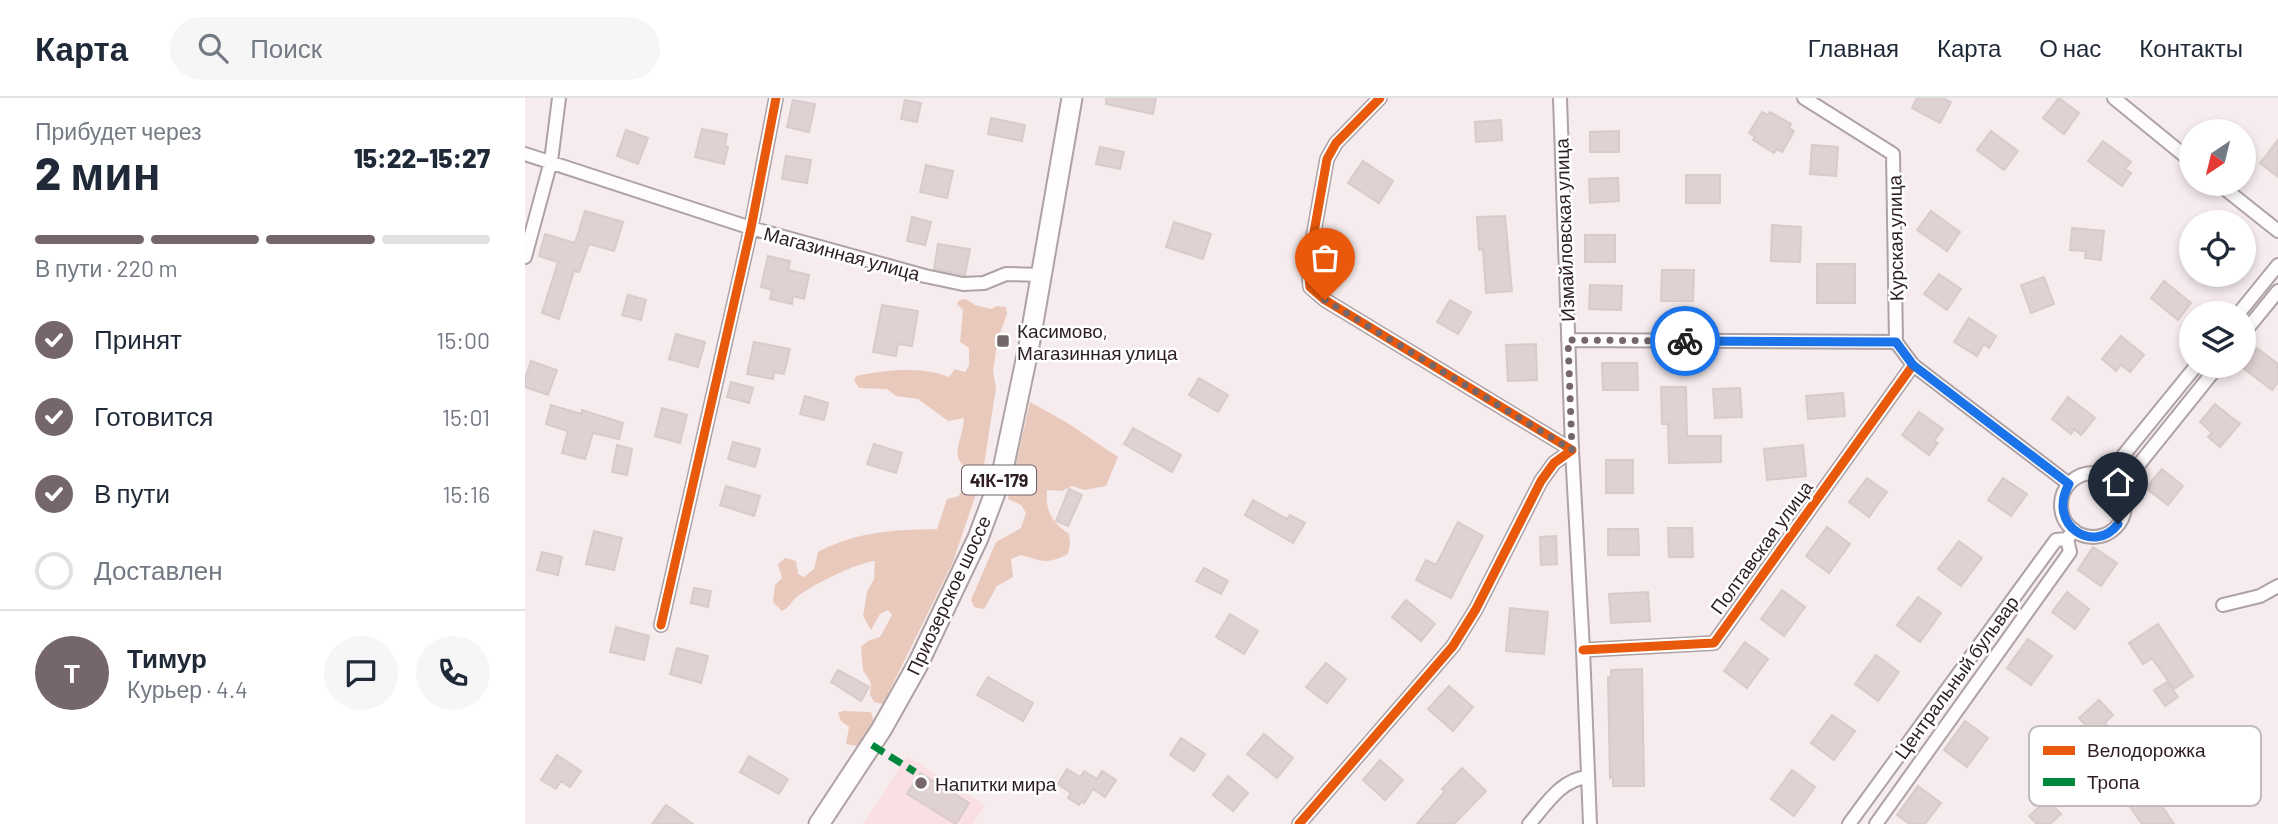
<!DOCTYPE html>
<html lang="ru">
<head>
<meta charset="utf-8">
<style>
  body { margin:0; font-family:Barlow,sans-serif; background:#f6f6f7; color:#1f2937; height:100vh; display:flex; flex-direction:column; font-size:26px; white-space:nowrap }
  * { box-sizing:border-box; margin:0 }
  p { font-size:23px; color:#747a83 }
  .icon { flex:none; width:38px; height:38px; fill:none; stroke:currentColor; stroke-width:2; stroke-linecap:round; stroke-linejoin:round }
  .map { position:relative; flex:1; overflow:hidden }
  .side { display:flex; flex-direction:column; background:#fff; width:525px }
  .side>* { flex:none }
  .needle { width:46px; rotate:215deg }
  .buttons { position:absolute; left:1654px; top:21px; display:grid; gap:14px }
  .buttons a { display:grid; place-items:center; width:77px; height:77px; border-radius:50%; background:#fff; box-shadow:0 4px 10px #0003; font-size:35px }
  .pin { position:absolute; display:grid; place-items:center; width:60px; height:60px; color:#fff; margin:-72px -30px; border-radius:50% 50% 50% 0; rotate:-45deg; box-shadow:0 0 7px #0007 }
  .pin .icon { rotate:45deg }
  .courier { position:absolute; display:grid; place-items:center; width:70px; height:70px; margin:-35px; border:5px solid #1a73e8; border-radius:50%; background:#fff; color:#222; box-shadow:0 2px 9px #0007 }
  .overview em { font-style:normal; font-weight:800 }
  .overview div { display:flex; flex-direction:column-reverse }
  .overview { display:flex; align-items:center; justify-content:space-between; height:119px; padding:0 35px }
  h1 { font-size:46px; font-weight:800; line-height:52px }
  .bar { display:grid; grid-template-columns:repeat(4,1fr); gap:10px 7px; align-content:center; height:84px; padding:0 35px }
  .bar i { height:9px; border-radius:5px; background:#e0e1e3 }
  .bar .on { background:#746669 }
  .bar p { grid-column:span 4 }
  .line { display:flex; align-items:center; gap:18px; padding:0 35px; border-top:2px solid #e0e1e3 }
  .line div { flex:1 }
  .round { display:grid; place-items:center; flex:none; width:74px; height:74px; border-radius:37px; background:#f6f6f7 }
  ol { padding:0 35px; list-style:none }
  li { display:flex; align-items:center; gap:21px; height:77px }
  li p { margin-inline-start:auto }
  li .icon { padding:7px; border-radius:50%; background:#746669; color:#fff; stroke-width:4 }
  li:last-child { color:#747a83 }
  li i { width:38px; height:38px; border:4px solid #e0e1e3; border-radius:50% }
  header { display:flex; align-items:center; gap:42px; box-sizing:border-box; height:98px; padding:0 35px; background:#fff; border-bottom:2px solid #e0e1e3 }
  header strong { font-size:33px }
  nav { display:flex; gap:38px; margin-inline-start:auto; font-size:24px }
  .search { width:490px; height:63px; background:#f6f6f7; display:flex; align-items:center; gap:18px; box-sizing:border-box; padding:0 24px; border-radius:38px; color:#747a83; font-size:26px }
  main { display:flex; flex:1; min-height:0 }
  .map>svg:first-child { display:block }
</style>
</head>
<body>
<header>
<strong>Карта</strong>
<div class="search"><svg class="icon" aria-label="search" viewBox="0 0 24 24"><circle cx="10" cy="10" r="6"/><path d="M15 15l6 6"/></svg>Поиск</div>
<nav><a>Главная</a><a>Карта</a><a>О нас</a><a>Контакты</a></nav>
</header>
<main>
<section class="side">
<div class="overview"><div><h1>2 мин</h1><p>Прибудет через</p></div><em>15:22–15:27</em></div>
<div class="bar"><i class="on"></i><i class="on"></i><i class="on"></i><i></i><p>В пути · 220 m</p></div>
<ol>
<li><svg class="icon" aria-label="check" viewBox="0 0 24 24"><path d="M5 12l5 5 9-10"/></svg>Принят<p>15:00</p></li>
<li><svg class="icon" aria-label="check" viewBox="0 0 24 24"><path d="M5 12l5 5 9-10"/></svg>Готовится<p>15:01</p></li>
<li><svg class="icon" aria-label="check" viewBox="0 0 24 24"><path d="M5 12l5 5 9-10"/></svg>В пути<p>15:16</p></li>
<li><i></i>Доставлен</li>
</ol>
<div class="line" style="height:126px"><b class="round" style="background:#746669;color:#fff">Т</b><div><b>Тимур</b><p>Курьер · 4.4</p></div><a class="round"><svg class="icon" aria-label="chat" viewBox="0 0 24 24"><path d="M4 5h16v11H9l-5 4z"/></svg></a><a class="round"><svg class="icon" aria-label="phone" viewBox="0 0 24 24"><path d="M5 4h4l2 5-3 2q2 4 5 5l2-3 5 2v4C11 20 4 13 5 4z"/></svg></a></div>
</section>
<div class="map">
<svg width="1753" height="726" viewBox="0 0 1753 726">
  <rect width="100%" height="100%" fill="#f6ecee"/>
  <path fill="#fadfe4" d="M382,658l78,49 -12,19h-110z"/>
  <path fill="#e9c9bb" d="M441,201l9,6 16,4 6,-3 9,1 1,7 -9,24 -5,33 3,17 -13,83 -5,3c-35,-14 -15,-30 -14,-56l-16,3 -30,-22 -22,-3 -9,-7 -28,-1 -5,-8 2,-4c30,-6 64,-10 93,1l6,-8 10,3 4,-6v-18l-9,-6 3,-32 -6,-6 2,-4z
    M505,304l36,20 52,35 -12,29 -22,4 -12,-4 -10,5 -15,-1c-2,21 5,32 22,44l1,10 -2,10c-22,11 -25,7 -47,1l-10,4 2,18 -16,9 -13,23 -10,-2 -3,-7 25,-58 25,-14 5,-15 -5,-8 -13,-6z
    M441,382l14,2 -27,80 -70,142 -9,-2 -4,-7 1,-12 -8,-13 -2,-23 7,-6 12,-4 12,-22 -4,-5 -8,4 -9,16 -8,-14 4,-24 7,-13 1,-18c-19,2 -61,23 -77,35 -7,5 -8,11 -16,15l-9,-9 2,-17 7,-7 -4,-14 7,-6 11,3 2,13 6,3 10,-8 4,-17c40,-21 75,-22 119,-23l10,-30 12,-3z
    M318,613l28,1 3,10 -16,24 -12,-2 3,-17 -8,-6 -3,-8z"/>
  <path fill="#e0d1d2" stroke="#d8cbcb" stroke-width="2" d="M581,0h50l-3,16 -47,-10z
    M1392,0h26l8,4 -11,21 -28,-15z
    M1534,0l20,15 -15,21 -21,-16z
    M268,2l22,4 -6,28 -22,-5z
    M380,2l16,3 -4,19 -16,-3z
    M1237,14l6,3 2,-3 21,12 -2,4 5,3 -12,21 -5,-3 -3,4 -21,-13 2,-3 -6,-4z
    M466,20l34,7 -3,16 -34,-7z
    M976,22l1,20 -26,2 -1,-20z
    M177,31l25,5 -2,12 3,1 -4,17 -29,-7z
    M101,32l22,8 -10,26 -21,-8z
    M1094,33v21h-29v-20z
    M1466,33l27,20 -14,19 -27,-20z
    M1753,42v37l-18,-14z
    M1578,43l28,21 -6,7 6,4 -9,13 -34,-25z
    M1287,47l26,2 -2,29 -26,-2z
    M575,49l24,5 -4,17 -24,-5z
    M261,58l25,4 -4,23 -25,-4z
    M838,63l30,20 -14,22 -31,-20z
    M401,67l27,6 -6,27 -27,-6z
    M1161,77h34v28h-34z
    M1093,80l1,23 -29,2 -1,-24z
    M60,113l38,11 -9,29 -25,-7 -10,28 -5,-1 -15,48 -17,-6 16,-51 -19,-6 6,-22 30,9z
    M1406,113l29,21 -13,19 -30,-21z
    M980,118l7,75 -26,2 -3,-44 -4,1 -2,-33z
    M387,119l19,5 -6,23 -18,-4z
    M649,124l37,12 -8,25 -37,-12z
    M1247,127l29,2 -1,35 -29,-1z
    M1547,130l32,3 -3,29 -16,-2 1,-7 -16,-1z
    M1060,137h30v27h-30z
    M413,146l32,5 -5,26 -31,-6z
    M243,158l22,5 -2,9 21,5 -5,24 -11,-3 -1,8 -22,-5 2,-9 -11,-3z
    M1292,166h38v39h-38z
    M1137,172h32l-1,31h-32z
    M1414,176l22,15 -14,21 -23,-16z
    M1519,179l10,27 -23,9 -10,-28z
    M1639,183l27,22 -13,17 -27,-22z
    M1065,187l32,1 -1,24 -32,-1z
    M103,197l18,5 -5,20 -19,-5z
    M925,202l21,12 -13,22 -21,-12z
    M357,207l36,6 -6,35 -14,-2 -2,12 -23,-4z
    M1444,220l27,18 -7,12 -5,-4 -7,12 -23,-14z
    M151,236l29,8 -7,25 -29,-8z
    M1596,238l23,19 -14,17 -9,-7 -5,6 -14,-12z
    M229,244l36,7 -6,25 -10,-2 -1,7 -26,-5z
    M1011,246l1,36 -29,1 -2,-36z
    M1732,250l21,16v18l-6,8 -30,-23z
    M6,263l26,9 -9,25 -23,-8v-8z
    M1077,265h35l1,27h-35z
    M674,280l29,17 -10,17 -29,-17z
    M206,284l22,6 -4,15 -22,-6z
    M1136,289h25l1,49h34v26l-52,1 -1,-39h-6z
    M1215,290l2,29 -27,1 -2,-29z
    M1318,295l2,23 -37,3 -2,-23z
    M280,298l23,7 -4,17 -24,-6z
    M1543,299l27,21 -14,17 -7,-6 -3,5 -19,-15z
    M1690,306l25,20 -20,23 -12,-10 4,-4 -12,-11z
    M26,307l30,9 1,-4 41,13 -4,16 -26,-6 -8,26 -23,-6 6,-22 -22,-7z
    M137,310l25,7 -7,28 -25,-7z
    M1394,314l24,17 -9,12 4,2 -9,12 -27,-20z
    M608,330l48,27 -9,17 -48,-28z
    M208,344l27,7 -5,18 -27,-8z
    M349,346l28,9 -6,20 -29,-9z
    M92,347l15,4 -5,26 -15,-3z
    M1278,347l3,31 -39,4 -3,-31z
    M1081,362h27v33h-27z
    M1637,371l21,17 -15,19 -22,-17z
    M1342,380l20,14 -18,25 -20,-15z
    M1478,380l24,16 -16,22 -23,-16z
    M201,388l34,10 -6,20 -34,-11z
    M544,391l13,6 -14,31 -12,-5z
    M728,402l34,19 3,-4 15,8 -12,20 -48,-28z
    M933,424l25,14 -32,62 -35,-18 10,-20 10,5z
    M1302,429l23,17 -21,29 -23,-17z
    M1143,430h24l1,29h-24z
    M1083,431h30l1,26h-31z
    M69,433l28,7 -8,32 -28,-6z
    M1031,438l1,28 -16,1 -1,-28z
    M1434,443l23,17 -21,28 -23,-17z
    M1568,449l24,16 -16,23 -23,-16z
    M17,454l20,5 -4,18 -21,-5z
    M679,470l24,13 -7,13 -25,-13z
    M169,490l17,3 -3,16 -17,-4z
    M1257,492l23,17 -21,29 -23,-17z
    M1123,494l2,29 -39,2 -2,-29z
    M1542,494l22,17 -14,20 -23,-17z
    M1393,499l23,16 -21,29 -23,-17z
    M881,502l29,24 -14,17 -29,-24z
    M985,510l38,4 -4,42 -38,-3z
    M705,516l28,17 -14,23 -28,-17z
    M1633,526l35,52 -19,13 -22,-31 -9,6 -14,-21z
    M91,529l33,9 -5,24 -34,-8z
    M1503,541l24,17 -21,29 -24,-17z
    M1220,544l23,17 -21,29 -23,-17z
    M152,550l31,8 -7,27 -31,-9z
    M1351,557l23,17 -21,29 -23,-17z
    M801,565l20,16 -19,24 -21,-16z
    M1117,571l2,117h-31v-9l-3,1 -2,-101h3v-7z
    M313,572l31,17 -8,14 -30,-19z
    M463,579l45,26 -10,18 -46,-26z
    M1642,584l11,15 -13,9 -11,-16z
    M924,588l24,21 -20,24 -25,-22z
    M1574,602l14,15 -8,8 69,101h-32l-52,-75 11,-7 -22,-24z
    M1307,617l23,16 -21,29 -23,-17z
    M1440,623l23,17 -21,29 -23,-17z
    M739,636l29,24 -16,20 -30,-24z
    M656,640l24,16 -11,17 -24,-16z
    M32,657l24,16 -11,16 -9,-6 -5,8 -15,-9z
    M224,658l39,23 -9,15 -39,-22z
    M855,662l23,20 -18,20 -22,-20z
    M937,670l24,23 -32,33h-37l28,-33 -3,-2z
    M542,671l13,8 4,-6 13,8 5,-8 14,9 -11,17 -12,-8 -9,14 -2,-2 -3,4 -11,-7 3,-5 -13,-9z
    M1267,672l23,17 -21,29 -23,-17z
    M395,675l49,30 -13,21 -49,-30z
    M703,678l20,17 -15,18 -20,-16z
    M1393,688l23,17 -16,21h-15l-13,-9z
    M1522,702l14,14 -11,10h-13l-8,-8z
    M141,707l27,19h-41z"/>
  <g fill="none" stroke-linecap="round" stroke-linejoin="round">
    <defs>
      <path id="street" d="M1035,0l12,352 11,200 7,174
        M1279,0l89,56 3,188
        M1589,0l77,63
        M0,56l226,74 174,48 38,8 21,-1 22,-9 36,1
        M1694,86l59,47
        M0,159l26,-96 8,-63
        M1714,215l39,-48
        M1718,236l35,-43
        M1043,242l328,2
        M1371,244l17,23 156,119
        M1536 407a32 32 0 1 1 64 0a32 32 0 1 1-64 0Z
        M1591,377l12,3 90,-112
        M1591,377l-3,-7 83,-102
        M1698,507l37,-9 18,-10
        M136,527l90,-397 25,-130
        M1058,552l131,-7 199,-278
        M774,726l154,-178 23,-37 65,-128 13,-18 18,-13 -247,-150 -15,-13 -2,-21 19,-107 9,-16 44,-45
        M1004,726c17,-19 31,-44 58,-47
        M1324,726l207,-284 11,-1 7,-9
        M1351,726l194,-272 -3,-13"/>
      <path id="primary" d="M294,726l62,-94 36,-64 61,-128 24,-64 27,-128 43,-248"/>
    </defs>
    <use href="#street" stroke="#aea2a5" stroke-width="16"/>
    <use href="#primary" stroke="#aea2a5" stroke-width="23"/>
    <use href="#street" stroke="#fefcfc" stroke-width="12"/>
    <use href="#primary" stroke="#fefcfc" stroke-width="19"/>
    <path stroke="#00873e" stroke-width="7" stroke-dasharray="14 7" stroke-linecap="butt" d="M347,647l43,27"/>
    <defs>
      <path id="cycleway" d="M136,527l90,-397 25,-130
        M1058,552l131,-7 199,-278
        M774,726l154,-178 23,-37 65,-128 13,-18 18,-13 -247,-150 -15,-13 -2,-21 19,-107 9,-16 44,-45"/>
    </defs>
    <use href="#cycleway" stroke="#fff" stroke-width="13"/>
    <use href="#cycleway" stroke="#e8590c" stroke-width="9"/>
  </g>
  <g fill="none" stroke-linecap="round" stroke-linejoin="round">
    <path stroke="#746669" stroke-width="7" stroke-dasharray="0 12.6" d="M800,202l247,150 -4,-110 117,1"/>
    <path stroke="#1a73e8" stroke-width="9" d="M1160,243l211,1 17,23 156,119c-23,42 26,71 49,40"/>
  </g>
  <g fill="#746669" stroke="#fff" stroke-width="2.5">
    <rect x="471" y="236" width="14" height="14" rx="3.5"/>
    <circle cx="396" cy="685" r="7"/>
  </g>
  <g text-anchor="middle" dominant-baseline="central" stroke-width="5" stroke-linejoin="round" paint-order="stroke">
    <rect fill="#fff" stroke="#6d6264" stroke-width="2" x="437" y="367.5" width="74" height="29" rx="5"/>
    <g font-size="18" font-weight="bold" fill="#2e1e22">
      <text x="474" y="382">41К-179</text>
    </g>
    <g font-size="19" fill="#2e1e22" stroke="#fff">
      <text transform="translate(1039 132) rotate(-92)">Измайловская улица</text>
      <text transform="translate(1370 140) rotate(-91)">Курская улица</text>
      <text transform="translate(317 155) rotate(15)">Магазинная улица</text>
      <text transform="translate(1236 449) rotate(-54)">Полтавская улица</text>
      <text transform="translate(423 497) rotate(-65)">Приозерское шоссе</text>
      <text transform="translate(1431 579) rotate(-54)">Центральный бульвар</text>
    </g>
    <g font-size="19" fill="#2e1e22" stroke="#fff" text-anchor="start">
      <text x="492" y="232">Касимово,<tspan x="492" dy="22">Магазинная улица</tspan></text>
      <text x="410" y="685">Напитки мира</text>
    </g>
  </g>
  <rect x="1504" y="628" width="232" height="80" rx="10" fill="#fff" stroke="#c0bcbd" stroke-width="2"/>
  <rect x="1518" y="648" width="32" height="9" fill="#e8590c"/>
  <rect x="1518" y="680" width="32" height="8" fill="#00873e"/>
  <g font-size="19" fill="#2e1e22">
    <text x="1562" y="659">Велодорожка</text>
    <text x="1562" y="691">Тропа</text>
  </g>
</svg>
<div class="buttons">
<a><svg class="needle" viewBox="-14 -14 28 28"><path d="M0-13l5 13h-10z" fill="#e53935"/><path d="M0 13l5-13h-10z" fill="#747a83"/></svg></a>
<a><svg class="icon" aria-label="locate" viewBox="0 0 24 24"><circle cx="12" cy="12" r="6"/><path d="M12 2v4M12 18v4M2 12h4M18 12h4"/></svg></a>
<a><svg class="icon" aria-label="layers" viewBox="0 0 24 24"><path d="M12 4l9 5-9 5-9-5zM3 14l9 5 9-5"/></svg></a>
</div>
<div class="pin" style="left:800px;top:202px;background:#ea580c"><svg class="icon" aria-label="bag" viewBox="0 0 24 24"><path d="M5 8h14l-1 12H6zM9 8a3 3 0 0 1 6 0"/></svg></div>
<div class="pin" style="left:1593px;top:426px;background:#1f2937"><svg class="icon" aria-label="home" viewBox="0 0 24 24"><path d="M3 11l9-7 9 7M6 9v11h12V9"/></svg></div>
<div class="courier" style="left:1160px;top:243px"><svg class="icon" aria-label="bike" viewBox="0 0 24 24"><circle cx="6" cy="16" r="4"/><circle cx="18" cy="16" r="4"/><path d="M6 16l4-8h5l3 8M10 8l3 8H6M13 5h3"/></svg></div>
</div>
</main>
</body>
</html>
